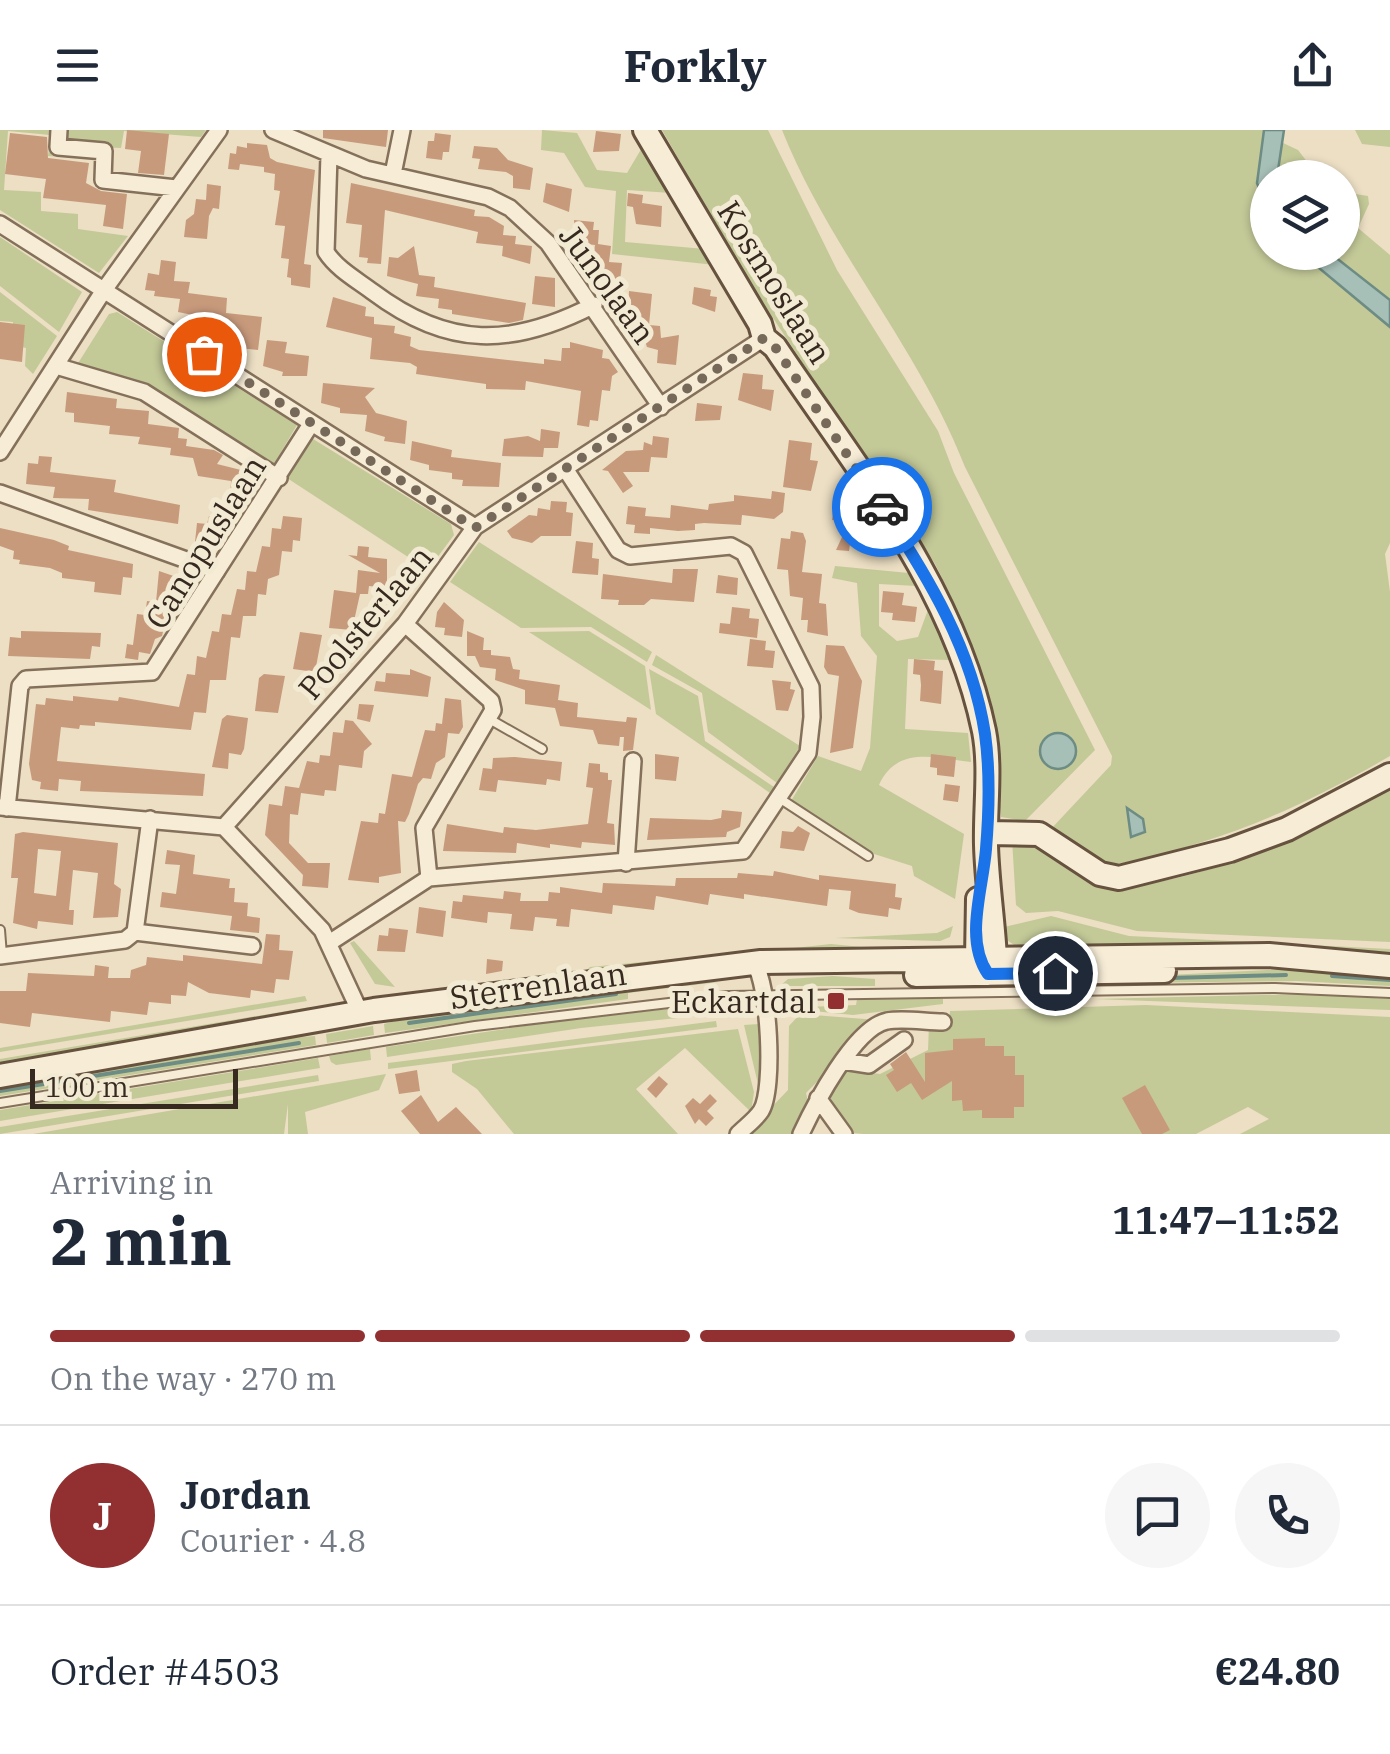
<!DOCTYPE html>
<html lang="en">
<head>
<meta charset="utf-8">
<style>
  body { margin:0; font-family:"IBM Plex Serif",serif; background:#f6f6f7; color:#1f2937; height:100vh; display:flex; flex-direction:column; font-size:38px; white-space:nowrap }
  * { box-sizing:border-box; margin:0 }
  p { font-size:32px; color:#747a83 }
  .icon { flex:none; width:55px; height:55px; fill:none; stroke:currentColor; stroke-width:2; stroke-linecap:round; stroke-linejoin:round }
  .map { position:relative; height:1004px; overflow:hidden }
  .details { display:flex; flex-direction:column; background:#fff; flex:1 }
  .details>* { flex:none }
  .buttons { position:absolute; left:1250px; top:30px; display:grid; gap:20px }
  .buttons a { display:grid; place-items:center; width:110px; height:110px; border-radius:50%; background:#fff; box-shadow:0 2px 8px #0004; font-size:50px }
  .scale { position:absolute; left:30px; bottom:25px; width:208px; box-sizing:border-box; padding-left:10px; border:5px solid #36291f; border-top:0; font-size:28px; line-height:35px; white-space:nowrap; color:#36291f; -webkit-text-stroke:8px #f3ead3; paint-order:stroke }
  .pin { position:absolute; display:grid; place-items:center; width:85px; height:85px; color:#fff; margin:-42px; border:5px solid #fff; border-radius:50%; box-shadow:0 2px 10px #0007 }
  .courier { position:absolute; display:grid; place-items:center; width:100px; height:100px; margin:-50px; border:8px solid #1a73e8; border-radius:50%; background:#fff; color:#222; box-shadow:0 2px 12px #0007 }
  .overview em { font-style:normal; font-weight:800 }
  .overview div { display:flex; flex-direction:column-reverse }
  .overview { display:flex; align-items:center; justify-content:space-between; height:170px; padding:0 50px }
  h1 { font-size:65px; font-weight:800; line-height:75px }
  .bar { display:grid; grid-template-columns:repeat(4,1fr); gap:15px 10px; align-content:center; height:120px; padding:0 50px }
  .bar i { height:12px; border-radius:8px; background:#e0e1e3 }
  .bar .active { background:#912f31 }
  .bar p { grid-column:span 4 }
  .line { display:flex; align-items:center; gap:25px; padding:0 50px; border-top:2px solid #e0e1e3 }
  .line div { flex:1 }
  .round { display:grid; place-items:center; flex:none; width:105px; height:105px; border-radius:52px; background:#f6f6f7 }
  header { display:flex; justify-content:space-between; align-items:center; height:130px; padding:0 50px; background:#fff; font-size:45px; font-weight:800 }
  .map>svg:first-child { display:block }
</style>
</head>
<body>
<header><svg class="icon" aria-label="menu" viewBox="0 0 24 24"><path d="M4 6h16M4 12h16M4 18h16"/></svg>Forkly<svg class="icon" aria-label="share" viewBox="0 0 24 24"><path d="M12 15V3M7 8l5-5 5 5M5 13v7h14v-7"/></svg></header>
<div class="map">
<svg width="1390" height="1004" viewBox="0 0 1390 1004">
  <rect width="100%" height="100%" fill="#ecdfc4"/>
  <path fill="#c4c998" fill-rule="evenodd" d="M0,0h206l-5,7 -77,-6 -3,17 -27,-1 -1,12 -45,-3 2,-21 -42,-4 -4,59 37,2v19l37,3v15l50,7 -29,37 -99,-63z
    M542,0l35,3 20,37 30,3 16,-27 28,47 -44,-3 -2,52 80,7 10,16 -103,-11 4,-63 -31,-4 -21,-34 -23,-3z
    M662,0h106l69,140 101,161 16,42 141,277 -70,71 -24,-4c-9,-91 -23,-171 -66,-253l-189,-287zM1049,605l24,6 4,11 -8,14 -15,3 -10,-5 -3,-21z
    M782,0h482l-7,53 10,25 1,44 33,1 89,74v216l-5,11 5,38v164c-89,52 -166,85 -267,107l-17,2 -56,-35 61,-65 1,-9 -147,-289c-46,-119 -135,-217 -183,-337z
    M1355,0h35v17l-28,-3z
    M1281,12l17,8 21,27h-42z
    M1343,62l25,4 1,8 -11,24 32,27v45l-60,-47 12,-1z
    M0,107l82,55 -23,40 -59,-46z
    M0,162l57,44 -24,38 -8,-8 1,-18 -13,-3v-23l-13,-1z
    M117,182l180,113 -26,44 -56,-37 -140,-64 34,-54z
    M313,309l138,85 3,11 -26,35 -141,-92z
    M479,412l173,110 -5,10 -56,-35 -70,1 -71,-46z
    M835,436l74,7 8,13 -38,-2v42l18,15 21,-4 11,-30 22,53 -43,-1 -3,70 63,4 3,29c-35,-4 -74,-17 -92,23l85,49 -9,65 -41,-23 -2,-10 -41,-13 -80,-52 27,-45 43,15 9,-23 7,-92 -16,-20 -4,-53 -25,-5z
    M589,501l56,35 6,44 -122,-78z
    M656,525l144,91 -23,37 -69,-51 -6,-39 -50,-28z
    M649,539l49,27 7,45 69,46 -4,6 -114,-79z
    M1390,657v155l-253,-11 -79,-20 -32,2 -10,-8 -4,-66 19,1 87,48c99,-10 186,-53 272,-101z
    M1051,786l78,20 261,13v10l-134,-14 -239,2 -13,-9 -4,-10z
    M953,796l-3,11 -10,4 -105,-3 102,-5z
    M354,811l41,46 -20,-3 -25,-41z
    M831,814l51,5 68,-3v8l-221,1z
    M716,825l1,7 -136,13 9,-8z
    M1305,838l85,5v13l-94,-5 -325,4z
    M577,840l-8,6 -186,29 -1,-8z
    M833,846l42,3v7h-95l8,-7z
    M718,852l-90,11v6l-243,34 -1,-9 49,-13 208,-28z
    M1309,864l81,5v11l-296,-11z
    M305,866l2,5 -307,51v-4z
    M857,869h86v5l-90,11 -70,-7 73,-3z
    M715,874l1,10 -135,14 -194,29 -1,-10 179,-27z
    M1146,875l244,12v117h-150l29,-15 -21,-12 -52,27h-333l-11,-1 -28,-38 21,-26 35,5 48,-24 1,-25h20l1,-14z
    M310,877l2,10 -312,52v-10z
    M800,884l78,6 -72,73 4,17 -11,24h-53l42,-44 1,-64z
    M716,891l1,6 -329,42v-6z
    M759,894l2,60h-3l-14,-59z
    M373,896l1,9 -47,8 -1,-9z
    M738,899l16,63 -3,20 -66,-64 -49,41 42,45h-164l-37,-45 -25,-17v-8l14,-3z
    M315,906l1,9 -316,51v-13l256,-42z
    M370,919l1,11 -35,5 -5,-3 -2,-6z
    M318,928l2,10 -320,53v-11z
    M386,944l-7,16 -74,22 3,22h-20v-30l-4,30h-251z
    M318,945l1,6 -319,53v-7z"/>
  <path fill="#a6bfb7" stroke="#6d8c84" stroke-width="2.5" d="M1264,0h20l-7,47 -9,1 -1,30 -10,-25z
    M1301,123h29l60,47v27z
    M1040 621a18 18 0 1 1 36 0a18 18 0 1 1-36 0Z
    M1127,678l16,11 2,13 -14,5z"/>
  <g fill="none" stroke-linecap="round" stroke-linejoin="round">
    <path stroke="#6d8c84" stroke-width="4" d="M1332,846l58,4
      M1170,848l116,-3
      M409,893l207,-29
      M0,961l299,-48"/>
  </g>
  <path fill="#c89a7c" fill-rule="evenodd" d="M127,0l42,4 -5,41 -26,-2 3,-22 -16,-2z
    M323,0h65l-2,17 -63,-9z
    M596,1l25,3 -2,17 -26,1z
    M10,3l37,4 1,21 41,5 -3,20 15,8 26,3 -4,35 -20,-3 3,-21 -63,-7 3,-19 -41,-5z
    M435,3l16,2 -2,17h-6l-1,8 -16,-2 2,-17h6z
    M247,13l20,2 3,13 7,4 38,8 -11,94 7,1 -1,23 -19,-3v-7l-4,-1 2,-18 -8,-1 4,-32 -10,-1 5,-34 -6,-1 1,-16 -11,-2v-5l-24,-3 -1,6 -11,-1 2,-16 6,1 1,-8 10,2z
    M474,16l23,2 11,12 25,8 -3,22 -17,-2v-12l-7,-4 -28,-3 2,-10 -8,-1z
    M351,53l124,27 -1,6 15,1 15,9 -1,9 13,1 -1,8 17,2 -2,18 -28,-8 1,-10 -27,-3 2,-11 -93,-22 -4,54 -14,-1 1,-5 -9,-1 3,-32 -16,-2z
    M546,53l26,6 -3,23 -26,-10z
    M207,54l14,2 -2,23 -6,-1 -4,8 -2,23 -23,-2 2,-17 8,-6 2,-15 10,1z
    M628,63l15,2 -1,8 20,3 -1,21 -25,-3 -3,-17 -6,-1z
    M574,90l20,2 -1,8h6l-1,14 13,2 -2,16 13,1 -2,18 -20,-2 1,-11 -9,-1 3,-22 -19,-2z
    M414,116l5,29 16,2 -1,10 92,16 -3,17 -14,3 -57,-9v-4l-14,-2 1,-9 -23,-3 2,-12 -31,-8 2,-19 9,1z
    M161,130l15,2 -2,19 16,1 -2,11 39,5 -1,15 36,4 -4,33 -20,-2v-5l-16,-4 -5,-19 -39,-8 2,-13 -26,-3 1,-5 -10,-1 3,-17 11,2z
    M535,146l20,2v29l-23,-3z
    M694,157l17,3 -1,6 7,1 -2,15 -23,-8z
    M629,161l23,3 -3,31 11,1 1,12 18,-3 -3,30 -19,-2 1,-13 -11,-3 -8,-24 -11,-3z
    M333,167l33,10 -1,9 9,1v7l21,2 -1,7 17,4 -1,9 9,4 125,14v-5l17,2 1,-13h8v-6l33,8 -1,8 7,1 9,13 -6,4 -2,15 -8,-1 -4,31 -8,-1 -1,7 -12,-2 4,-34 -55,-10 -1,9 -39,-1v-5l-70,-10 1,-7 -7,-4 -40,-4 2,-21 -46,-11z
    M0,192l25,3 -3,37 -22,-3z
    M267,210l20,2 -2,11 24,3 -2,20h-25l1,-4 -20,-6z
    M743,243l20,2 -1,14 12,1 -3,21 -33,-11z
    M323,253l52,5 -10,9 11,16 31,8 -2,23 -21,-3 1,-4 -20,-6 2,-16 -27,-2v-5l-19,-5z
    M67,262l50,7 -1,9 33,3 -1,13 31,4 -1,10 9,1 -1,7 28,4 9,5 -6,9 32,8 -4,30 -15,-2 1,-19 -33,-5 -5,-18 -23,-3 1,-7 -33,-4 2,-7 -31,-3 1,-8 -36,-4v-9l-9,-1z
    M697,273l25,3 -2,14 -25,1z
    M541,299l19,3 -2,16h-14l-1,9 -41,-1 2,-17 24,-3 12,5z
    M653,306l16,2 -2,20 -16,-1 -2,15h-26l10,14 -10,7 -15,-22 -6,-1 24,-19 17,-1 1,-8 8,3z
    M789,310l23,3 -2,17 8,1 -7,30 -28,-4z
    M412,311l40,9 -1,7 50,6 -2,24 -37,-1 1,-6 -11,-1v-6l-23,-3v-5l-19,-5z
    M39,326l13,1 -2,15 66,8 -2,12 66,13 -2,19 -90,-14 1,-11 -36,-1 2,-11 -29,-3 2,-21 10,1z
    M772,361l13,2 -2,19 -9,7 -32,-4 -1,10 -37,-2 -9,1v6l-17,1 -28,-3v6l-16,-1 1,-8 -9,-1 2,-18 18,2 -1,8 25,2 1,-13 37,5 1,-6 25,-3v-6l37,4z
    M551,371l16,1 -1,10 7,1 -2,23h-30l-9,7 -20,-5 -5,-7 22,-16 8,1 1,-8 12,2z
    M834,376l21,2 -2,14 11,1 -3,22 -11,-1 -1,7 -13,-1 13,-28 -17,-2z
    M209,386l14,2 -2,14 -7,-1 -1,13 -18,-2 2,-19 10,1z
    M283,386l19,2 -2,23 -7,-1 -1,12 -10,-1 -3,24 -11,4 -2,16 -8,-1 -2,22h-13l-3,22 -9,-1 -5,43h-16l-4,33 -12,-1 -3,18 -96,-8v4l-15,-1 -1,4 -18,-2 -4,34 148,13 -2,22 -123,-5 1,-10 -22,-2 -1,12 -18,-2 1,-7 -9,-2 -3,-16 7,-60 9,1 1,-7 27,3v-5l45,5 1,-4 60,10 8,-33 8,1 2,-19 9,2 6,-27 7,1 3,-18 9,1 6,-26 8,1 2,-19 9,1 6,-26 8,1 2,-19 9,1z
    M0,398l54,12 15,6 -1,4 65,14 -1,14 -9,-1 -2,18 -27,-3 1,-10 -33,-4v-5l-12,-5 -31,-4 1,-4 -7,-1 1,-8 -14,-5z
    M791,401l12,2 3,8 -4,31 20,2 -3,29 7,1 2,32 -21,-4 1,-12h-7l2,-22 -13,-2 -2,-26 -11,-1 4,-31 9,1z
    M576,411l17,2 -1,15 7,1 -1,16 -26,-2z
    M358,416l11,1 -1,10 19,2v29l-18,-2 -1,8h-8l-8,36 -23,-2 5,-38 22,3 2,-23 22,3 -32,-18 9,1z
    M673,439h25l-4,33 -43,-3 -7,6h-26l1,-5 -18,-1 2,-25 69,9z
    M159,441l29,10 -2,16 -6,-1 -3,15 -9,-1 -6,26 -7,3 -5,15 -11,-2 -1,8 -13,-2 2,-14 6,1 4,-31 8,1 2,-14 9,1z
    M718,445l20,3 -1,17 -21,-2z
    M883,461l21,2 -2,12 15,2 -2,15 -23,-2 1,-7 -12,-1z
    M444,472l20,18 -2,17 -18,-2 1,-7 -10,-1 2,-15z
    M732,477l18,2 -1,9 10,1 -2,19 -38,-5 1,-10 10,1z
    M21,501l80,2 -1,14 -8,-1 -2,13 -82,-3 2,-19 11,1z
    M467,501l17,7 -1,12h8v5l19,2 3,12 7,1 -1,9 41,6 -2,15 20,3 -1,14 49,5 1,-5 10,1 -4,32 -10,1 1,-14h-4l-1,9 -21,-2 -5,-14 -33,-4 -5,-18 -30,-4v-14l-30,-10 1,-11 -16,-2 -5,-11h-8z
    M300,502l22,3 -7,37 -22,-3z
    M750,509l16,2 -1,9 10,1 -2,17 -26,-2z
    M826,515l18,1 18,35 -9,67 -23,5 9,-77 -11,-2 -4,-7z
    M914,529l21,2 -1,9 9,1 -2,33 -21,-3 1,-16 -1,-10 -7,-1z
    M410,539l21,8 -3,20 -54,-6 2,-10 9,1 1,-9 24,2z
    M264,544l21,2 -7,37 -23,-2 4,-33z
    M772,550l19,2 -1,7 5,1 -7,21 -12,-1z
    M445,568l16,2 2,27 -4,7 -11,-1 -3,24 -9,6 -5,16 -8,-1 -5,6 -9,30 -4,8 -7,-1 3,52 -22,4v6l-31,-3 13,-59 17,2 1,-10 6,1 7,-40 20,3 13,-47 10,1 1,-8 6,1z
    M359,574l15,1 -4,17 -13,-3z
    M227,585l21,3 -4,31 -3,6 -12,-2 -1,16 -16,-2 10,-48z
    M345,590l8,1 19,23 -8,7 -2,17 -23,-3 -3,26 -11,-1 -1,6 -23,-3 -3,22 -8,-1 -1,29 19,20h22l-2,25 -26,-2 1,-11 -38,-40 4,-31 13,2 3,-20 14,2 8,-27 12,2 1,-8 10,1 3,-24 10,1z
    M655,624l24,3 -3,24 -21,-2z
    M931,624l25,3 -2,20 -17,-2v-7l-7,-1z
    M515,627l47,5 -2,19 -13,-2 -1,6 -48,-5 -2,12 -17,-2 4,-22 9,1 1,-11z
    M589,633l11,1v8l8,1v7h4l-5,43 7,1 1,21 -33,-3 -1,6 -31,-4v4l-33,-5 -1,10 -73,-2 4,-27 56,9 1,-6 32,3 52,-6 5,-36 -7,-1z
    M945,654l15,2 -2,16 -15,-2z
    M722,680l20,2 -2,15 -13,5 -1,5 -79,3 3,-22 61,2 10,-2z
    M798,696l12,7 -6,18 -24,-3 2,-17 11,1z
    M23,702l95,11 -4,41 7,5 -3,28 -25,1 5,-45 -25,-3 -4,40h5l-1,15 -35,-4 -1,8 -24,-6 5,-45h-7l4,-44zM38,719l23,2 -5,45 -22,-3z
    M167,720l28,5 -2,19 37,5 -1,9h6l-1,14 14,1 -1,13 13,2 -1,15 -29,-3 2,-14 -72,-9 2,-15 14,2 2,-14 2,-15 -15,-1z
    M774,741l45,9v-5l77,9 -1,13 7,1 -2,12 -11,-2 -1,9 -29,-4 -10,-4 2,-18 -22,-2 -2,17 -83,-12v5l-34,-5 -2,11 -52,-9 -2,14 -41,-5 -1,9 -41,-5 -2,18 -13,-1 1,-7 -22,-2 -2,14 -23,-2 2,-15 -24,-2 -1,11 -36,-5 2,-17 9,1 1,-7 40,4 1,-8 17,2 -1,8h28l1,-9 11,1v-6l42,6 1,-10 72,3 1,-8h61l1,-5 35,3z
    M419,777l27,4 -3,26 -27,-4z
    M389,798l19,2 -3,22 -28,-1 2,-16 9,1z
    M266,804l14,1 -1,15 14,1 -4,29 -13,-1 -2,14 -23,-3 -1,8 -41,-5 -21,-11 -2,14 -15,-1v9l-22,-2 -2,13 -36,-4 -1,11 -78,-9 -2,14 -30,-4v-32h26l2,-18 66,3 1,-11 14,2 -1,11h22l1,-8 15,-5 1,-8 36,4v-6l79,9z
    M487,829l16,2 -1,10 -16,3z
    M985,908v8h19v10h11v19h9v32h-10v11h-32v-8l-19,1 -1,-11 -10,1v-20l-30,19 -11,-17 -14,9 -11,-17 8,-5 -4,-6 16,-12 19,30v-29l28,-3v-11z
    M417,940l3,21 -21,3 -4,-20z
    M659,946l9,8 -12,14 -9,-9z
    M1145,955l25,45 -8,4h-20l-20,-36z
    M710,964l7,7 -10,10 7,7 -8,8 -7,-7 -4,5 -10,-18 8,-8 7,6z
    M421,965l17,27 18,-15 26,27h-62l-19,-23z"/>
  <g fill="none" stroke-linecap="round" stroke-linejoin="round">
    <defs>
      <path id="lane" d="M491,590l51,29
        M779,668l89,58
        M0,800l2,25
        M0,973l475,-77 253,-30 547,-8 115,5"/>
      <path id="street" d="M59,0l-1,17 46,4 -1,29 73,8
        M273,0l93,39 122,28 22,11 38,35 113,164
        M329,25l-3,97c11,17 31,28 47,40 76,57 139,55 221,13
        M393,44l9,-44
        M0,94l475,303
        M56,236l88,26 135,86
        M0,322l104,-162 115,-160
        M0,363l217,78
        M405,494l86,77 2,9 -69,118 5,50
        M0,677l224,20 98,103 38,82
        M7,678l13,-122 6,-7 126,-7 159,-248
        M224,697l181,-203 70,-97 289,-189
        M626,733l7,-102
        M135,802l117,14
        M329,813l100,-65 314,-27 65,-98 4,-36 -1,-30 -67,-134 -13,-7 -101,10 -12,-6 -52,-80
        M0,826l125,-16 10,-8 15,-113
        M843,931l26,4 35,-25
        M818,968l26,36
        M738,1004c7,-7 17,-14 23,-23 14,-22 8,-128 -7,-148
        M801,1004c13,-28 53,-106 86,-113 17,-3 39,1 56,1"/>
      <path id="secondary" d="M645,0l115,194 4,14 11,9c81,121 179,239 209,384 7,36 1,77 2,114 1,37 7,75 9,113l-7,16
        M986,703l53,1 61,40 19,4 111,-28 57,-21 103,-54
        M978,769l-1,60 7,11
        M916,845l248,-4
        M0,946l374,-66 387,-48 508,-7 121,11"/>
    </defs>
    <use href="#lane" stroke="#85715b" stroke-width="12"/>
    <use href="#street" stroke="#85715b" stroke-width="20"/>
    <use href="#secondary" stroke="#67523f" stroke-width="28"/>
    <use href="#lane" stroke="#f7edd7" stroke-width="8"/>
    <use href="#street" stroke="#f7edd7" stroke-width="15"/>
    <use href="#secondary" stroke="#f7edd7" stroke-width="22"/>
  </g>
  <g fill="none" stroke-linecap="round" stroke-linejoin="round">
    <path stroke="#766959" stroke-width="10" stroke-dasharray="0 18" d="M204,224l271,174 289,-190 11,9 107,160"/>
    <path stroke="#1a73e8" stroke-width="12" d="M882,377c46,70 90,142 103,227 5,36 4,79 1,115 -3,40 -22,90 2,125l67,-1"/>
  </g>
  <rect fill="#912f31" stroke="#f3ead3" stroke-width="4" x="826" y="861" width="20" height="20" rx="5"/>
  <g text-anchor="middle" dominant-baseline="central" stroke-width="10" stroke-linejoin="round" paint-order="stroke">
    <g font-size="32" fill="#36291f" stroke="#f3ead3">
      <text transform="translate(775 152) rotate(58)">Kosmoslaan</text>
      <text transform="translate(608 154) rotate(54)">Junolaan</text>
      <text transform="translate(205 412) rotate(-58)">Canopuslaan</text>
      <text transform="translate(365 492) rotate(-50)">Poolsterlaan</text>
      <text transform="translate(538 855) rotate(-8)">Sterrenlaan</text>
    </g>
    <g font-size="32" fill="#36291f" stroke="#f3ead3" text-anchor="end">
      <text x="816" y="871">Eckartdal</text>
    </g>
  </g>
</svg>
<div class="buttons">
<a><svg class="icon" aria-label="layers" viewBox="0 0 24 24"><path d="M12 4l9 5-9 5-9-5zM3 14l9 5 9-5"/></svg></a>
</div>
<div class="scale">100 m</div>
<div class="pin" style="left:204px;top:224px;background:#ea580c"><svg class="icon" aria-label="bag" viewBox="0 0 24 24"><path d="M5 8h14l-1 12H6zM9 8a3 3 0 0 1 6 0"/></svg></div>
<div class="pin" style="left:1055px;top:843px;background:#1f2937"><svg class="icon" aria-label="home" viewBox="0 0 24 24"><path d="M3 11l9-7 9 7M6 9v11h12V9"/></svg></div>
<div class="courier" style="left:882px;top:377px"><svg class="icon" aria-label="car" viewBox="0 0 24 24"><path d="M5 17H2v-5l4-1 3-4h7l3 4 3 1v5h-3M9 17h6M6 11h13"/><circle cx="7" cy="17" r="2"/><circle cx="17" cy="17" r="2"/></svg></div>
</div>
<section class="details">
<div class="overview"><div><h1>2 min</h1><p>Arriving in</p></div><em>11:47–11:52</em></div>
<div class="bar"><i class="active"></i><i class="active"></i><i class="active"></i><i></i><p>On the way · 270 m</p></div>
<div class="line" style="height:180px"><b class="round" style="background:#912f31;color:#fff">J</b><div><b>Jordan</b><p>Courier · 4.8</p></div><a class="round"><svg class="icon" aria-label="chat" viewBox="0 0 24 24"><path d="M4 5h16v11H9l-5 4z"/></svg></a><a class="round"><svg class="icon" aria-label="phone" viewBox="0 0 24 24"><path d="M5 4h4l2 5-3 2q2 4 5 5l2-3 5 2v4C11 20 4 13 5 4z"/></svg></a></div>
<div class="line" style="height:130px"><div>Order #4503</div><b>€24.80</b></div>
</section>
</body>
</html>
